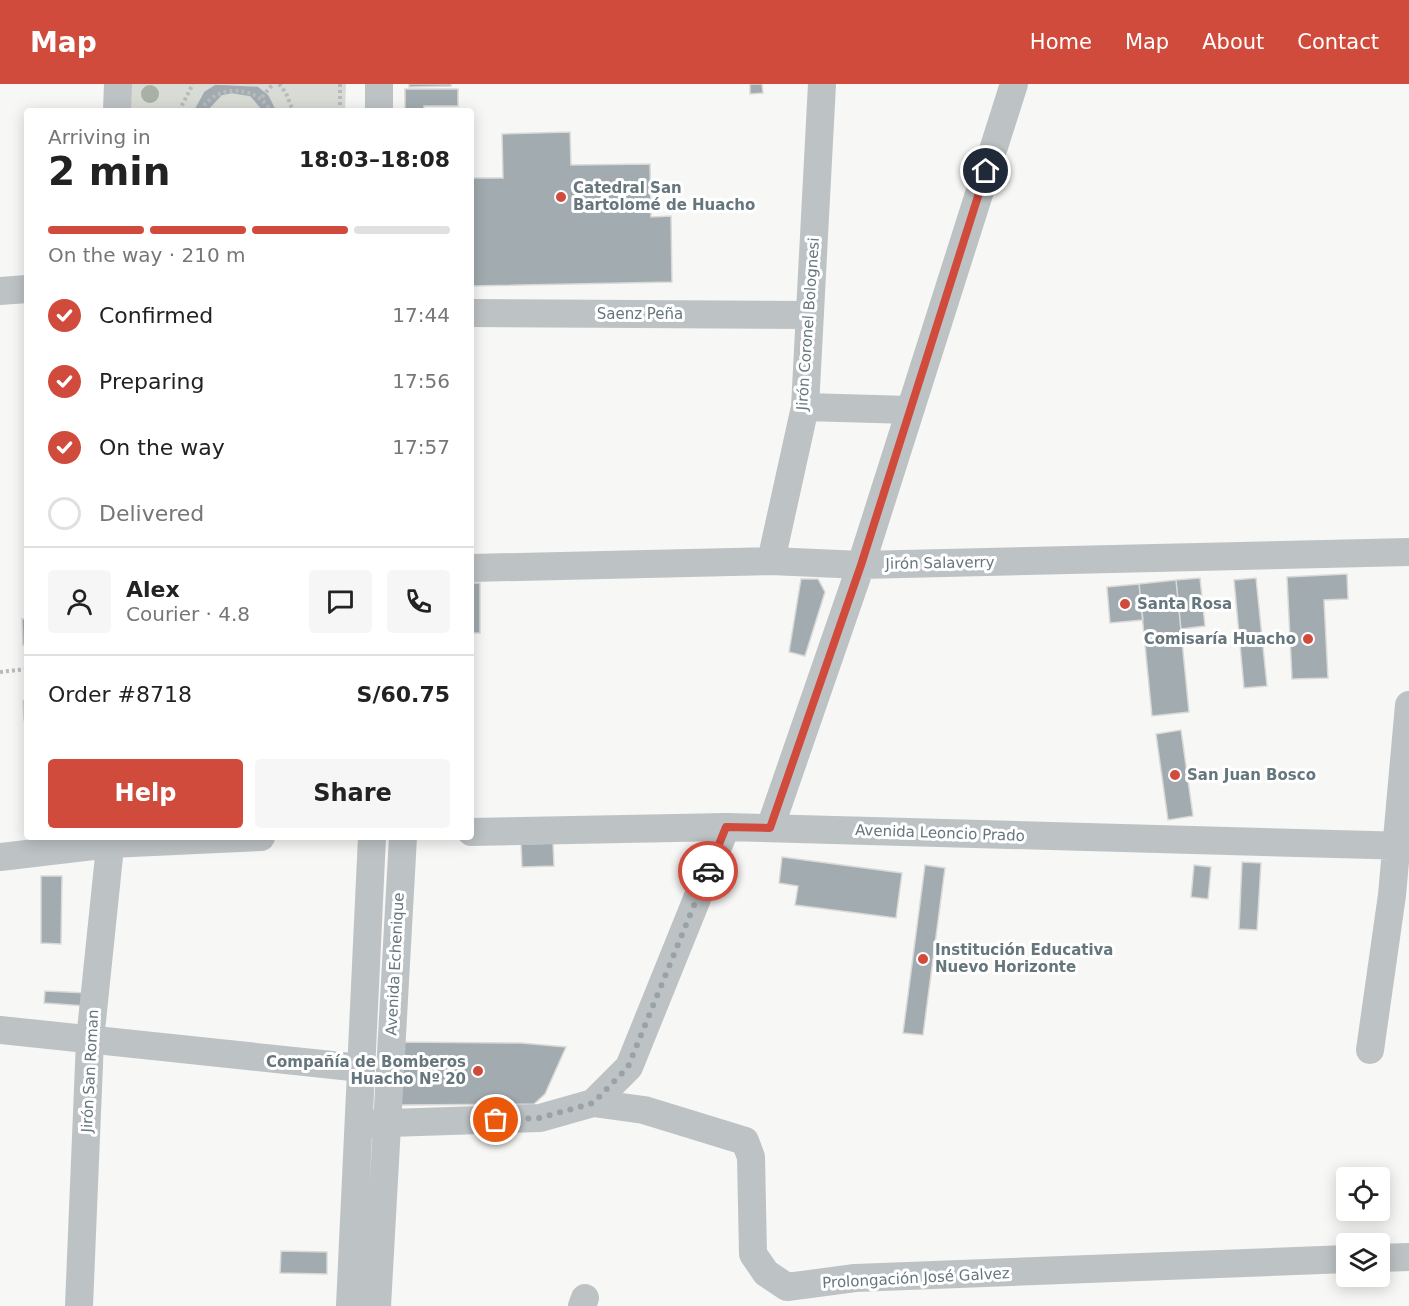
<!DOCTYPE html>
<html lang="en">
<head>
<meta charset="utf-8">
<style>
  body { margin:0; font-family:"DejaVu Sans",sans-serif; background:#f6f6f6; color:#222; height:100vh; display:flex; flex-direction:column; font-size:22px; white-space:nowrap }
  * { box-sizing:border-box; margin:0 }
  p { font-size:20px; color:#767676 }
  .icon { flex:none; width:33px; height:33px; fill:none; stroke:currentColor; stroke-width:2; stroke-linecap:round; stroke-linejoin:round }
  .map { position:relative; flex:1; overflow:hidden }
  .sheet { position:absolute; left:24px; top:24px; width:450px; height:732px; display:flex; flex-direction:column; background:#fff; border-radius:6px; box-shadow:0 3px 15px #0003 }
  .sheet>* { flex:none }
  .tools { position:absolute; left:1336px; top:1083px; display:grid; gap:12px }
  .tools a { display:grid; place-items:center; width:54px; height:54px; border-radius:6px; background:#fff; box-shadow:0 3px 15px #0003; font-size:30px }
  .pin { position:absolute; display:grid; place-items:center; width:51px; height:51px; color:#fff; margin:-26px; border:3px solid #fff; border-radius:50%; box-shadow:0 2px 6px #0007 }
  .courier { position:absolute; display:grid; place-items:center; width:60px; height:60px; margin:-30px; border:4px solid #d14b3c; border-radius:50%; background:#fff; color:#222; box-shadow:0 2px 8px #0007 }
  .summary em { font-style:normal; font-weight:700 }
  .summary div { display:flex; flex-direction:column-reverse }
  .summary { display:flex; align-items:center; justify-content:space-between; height:102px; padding:0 24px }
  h1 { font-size:39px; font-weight:700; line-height:45px }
  .bar { display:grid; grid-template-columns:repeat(4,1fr); gap:9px 6px; align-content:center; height:72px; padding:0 24px }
  .bar i { height:8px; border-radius:4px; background:#e0e0e0 }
  .bar .on { background:#d14b3c }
  .bar p { grid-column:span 4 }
  .line { display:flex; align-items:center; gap:15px; padding:0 24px; border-top:2px solid #e0e0e0 }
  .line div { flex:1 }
  .round { display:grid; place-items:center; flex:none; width:63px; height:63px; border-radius:6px; background:#f6f6f6 }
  ol { padding:0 24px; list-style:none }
  li { display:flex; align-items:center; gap:18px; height:66px }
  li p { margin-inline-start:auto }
  li .icon { padding:6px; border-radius:50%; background:#d14b3c; color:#fff; stroke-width:4 }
  li:last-child { color:#767676 }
  li i { width:33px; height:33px; border:3px solid #e0e0e0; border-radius:50% }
  .primary-button { display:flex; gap:12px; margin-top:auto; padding:12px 24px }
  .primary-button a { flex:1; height:69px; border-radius:6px; background:#d14b3c; color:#fff; font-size:24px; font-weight:700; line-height:69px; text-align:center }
  .primary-button a+a { background:#f6f6f6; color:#222 }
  header { display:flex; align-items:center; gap:36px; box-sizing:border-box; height:84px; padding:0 30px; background:#d14b3c; color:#fff }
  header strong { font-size:28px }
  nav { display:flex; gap:33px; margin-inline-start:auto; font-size:21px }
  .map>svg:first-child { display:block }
</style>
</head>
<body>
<header>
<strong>Map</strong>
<nav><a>Home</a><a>Map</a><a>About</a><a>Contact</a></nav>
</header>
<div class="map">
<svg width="1409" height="1222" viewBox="0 0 1409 1222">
  <rect width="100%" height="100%" fill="#f7f7f5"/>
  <path fill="#d8dcd5" d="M130,0h216l-1,27h-216z"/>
  <path fill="#a2acb0" stroke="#d9d9d7" stroke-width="1.5" d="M215,0l43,2 11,9 8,16h-15l-12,-14 -18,-3 -10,2 -14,15h-15l11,-20z
    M409,0h42v2l-42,1z
    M750,0h12l1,9 -13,1z
    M405,5h53v17h-34v5h-19z
    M570,48l1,33 79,-1 1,53 20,-1 1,66 -201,4v-108h32l-1,-44z
    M1347,490l1,25 -24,1 4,78 -36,1 -5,-102z
    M1200,494l5,48 -24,3 -5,-49z
    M1256,494l11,108 -23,2 -10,-108z
    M801,495h17l7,13 -20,64 -16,-4z
    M1176,496l13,132 -37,4 -13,-132z
    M471,499h9v50h-9z
    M1139,500l4,36 -33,3 -3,-36z
    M22,535h5v26h-4z
    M27,616v20h-3l-1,-19z
    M1181,646l12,86 -25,4 -12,-86z
    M553,759l1,23 -32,1 -1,-23z
    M782,773l120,16 -6,45 -101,-13 3,-19 -19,-3z
    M1242,778l19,1 -4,67 -18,-1z
    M925,781l20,3 -22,167 -20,-2z
    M1194,781l17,2 -3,32 -17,-2z
    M41,792h21l-1,68 -20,-1z
    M45,907l42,2 -1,13 -42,-3z
    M400,958l121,1 45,4 -21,47 -11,10 -135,1z
    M281,1167l46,1v22l-47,-1z"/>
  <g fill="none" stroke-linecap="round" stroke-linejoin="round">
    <path stroke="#b7bbbd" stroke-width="4" stroke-dasharray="3 3" stroke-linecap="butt" d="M279,0l7,9 7,18
      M262,13l11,-13
      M179,27l14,-27
      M201,27c13,-27 55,-27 70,0
      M340,27v-27
      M0,588l27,-3"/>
    <path stroke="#bdc2c4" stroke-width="28" d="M379,0v27
      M117,27l1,-27
      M0,207l27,-2
      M471,229l339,2
      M805,323l105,3
      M771,477l34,-154 17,-323
      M471,484l300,-7 90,4 548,-13
      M770,744l91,-263 153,-481
      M471,748l255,-5 683,19
      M0,773l110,-13 151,-7
      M0,946l361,38
      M1370,966l22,-155 17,-190
      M593,1019l36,-36 97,-240
      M360,1040l180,-6 53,-15 51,7 101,31 6,16 2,97 13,19 21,14 68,-9 492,-19
      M1380,1174l29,-1
      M79,1222l11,-266 21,-203
      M350,1222l22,-469
      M377,1222l26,-469
      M582,1222l3,-8"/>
  </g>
  <circle fill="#a9b0a5" cx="150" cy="10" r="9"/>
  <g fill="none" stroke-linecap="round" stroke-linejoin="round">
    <path stroke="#99a3a7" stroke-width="6" stroke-dasharray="0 10.8" d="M496,1036l44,-2 53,-15 35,-36 80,-196"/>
    <path stroke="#d14b3c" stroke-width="8" d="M708,787l18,-44 44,1 91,-263 125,-394"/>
  </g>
  <g fill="#d14b3c" stroke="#fff" stroke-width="2">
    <circle cx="561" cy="113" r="6"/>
    <circle cx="1125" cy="520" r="6"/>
    <circle cx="1308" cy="555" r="6"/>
    <circle cx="1175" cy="691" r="6"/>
    <circle cx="923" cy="875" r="6"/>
    <circle cx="478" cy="987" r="6"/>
  </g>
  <g text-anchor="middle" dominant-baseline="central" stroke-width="6" stroke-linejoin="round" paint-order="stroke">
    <g font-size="15" font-weight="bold" fill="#66767d" stroke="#fff" text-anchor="start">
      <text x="573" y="104">Catedral San<tspan x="573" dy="17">Bartolomé de Huacho</tspan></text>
      <text x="1137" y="520">Santa Rosa</text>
      <text x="1296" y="555" text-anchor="end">Comisaría Huacho</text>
      <text x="1187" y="691">San Juan Bosco</text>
      <text x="935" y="866">Institución Educativa<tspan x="935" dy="17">Nuevo Horizonte</tspan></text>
      <text x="466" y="978" text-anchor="end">Compañía de Bomberos<tspan x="466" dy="17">Huacho Nº 20</tspan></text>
    </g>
    <g font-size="15" fill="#66767d" stroke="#fff">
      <text x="640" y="230">Saenz Peña</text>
      <text transform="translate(808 240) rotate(-86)">Jirón Coronel Bolognesi</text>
      <text transform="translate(940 479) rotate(-1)">Jirón Salaverry</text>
      <text transform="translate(940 749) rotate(2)">Avenida Leoncio Prado</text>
      <text transform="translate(395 880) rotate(-87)">Avenida Echenique</text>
      <text transform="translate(90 987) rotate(-87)">Jirón San Roman</text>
      <text transform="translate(916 1194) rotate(-3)">Prolongación José Galvez</text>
    </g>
  </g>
</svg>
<div class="tools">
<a><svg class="icon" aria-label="locate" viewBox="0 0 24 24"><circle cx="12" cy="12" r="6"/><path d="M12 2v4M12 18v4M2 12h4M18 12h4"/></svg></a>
<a><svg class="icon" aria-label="layers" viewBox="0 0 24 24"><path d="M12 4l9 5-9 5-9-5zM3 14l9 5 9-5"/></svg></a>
</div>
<div class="pin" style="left:496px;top:1036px;background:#ea580c"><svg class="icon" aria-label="bag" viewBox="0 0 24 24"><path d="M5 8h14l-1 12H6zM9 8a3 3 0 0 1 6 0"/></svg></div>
<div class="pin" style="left:986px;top:87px;background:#1f2937"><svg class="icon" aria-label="home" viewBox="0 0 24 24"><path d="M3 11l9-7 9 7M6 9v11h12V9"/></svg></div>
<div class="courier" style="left:708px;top:787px"><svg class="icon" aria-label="car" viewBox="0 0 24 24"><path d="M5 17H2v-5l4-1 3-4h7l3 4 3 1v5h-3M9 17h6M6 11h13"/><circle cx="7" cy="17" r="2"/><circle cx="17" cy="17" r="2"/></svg></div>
<section class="sheet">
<div class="summary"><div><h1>2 min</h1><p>Arriving in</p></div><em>18:03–18:08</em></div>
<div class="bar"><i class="on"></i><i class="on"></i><i class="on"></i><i></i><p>On the way · 210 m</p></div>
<ol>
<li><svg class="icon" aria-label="check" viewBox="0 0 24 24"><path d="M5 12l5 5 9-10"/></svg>Confirmed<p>17:44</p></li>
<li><svg class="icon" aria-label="check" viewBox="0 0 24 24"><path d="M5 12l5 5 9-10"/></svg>Preparing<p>17:56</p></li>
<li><svg class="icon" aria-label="check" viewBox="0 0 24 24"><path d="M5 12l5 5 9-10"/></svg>On the way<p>17:57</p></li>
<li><i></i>Delivered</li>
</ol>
<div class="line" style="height:108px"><a class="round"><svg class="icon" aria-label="person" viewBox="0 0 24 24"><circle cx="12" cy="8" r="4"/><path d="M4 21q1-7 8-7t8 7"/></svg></a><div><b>Alex</b><p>Courier · 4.8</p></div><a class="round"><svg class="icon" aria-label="chat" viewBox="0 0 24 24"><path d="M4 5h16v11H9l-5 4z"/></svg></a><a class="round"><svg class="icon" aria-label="phone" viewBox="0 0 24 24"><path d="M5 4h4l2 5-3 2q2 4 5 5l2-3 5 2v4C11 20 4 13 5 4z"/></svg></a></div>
<div class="line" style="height:78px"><div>Order #8718</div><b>S/60.75</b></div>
<div class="primary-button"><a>Help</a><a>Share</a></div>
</section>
</div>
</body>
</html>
